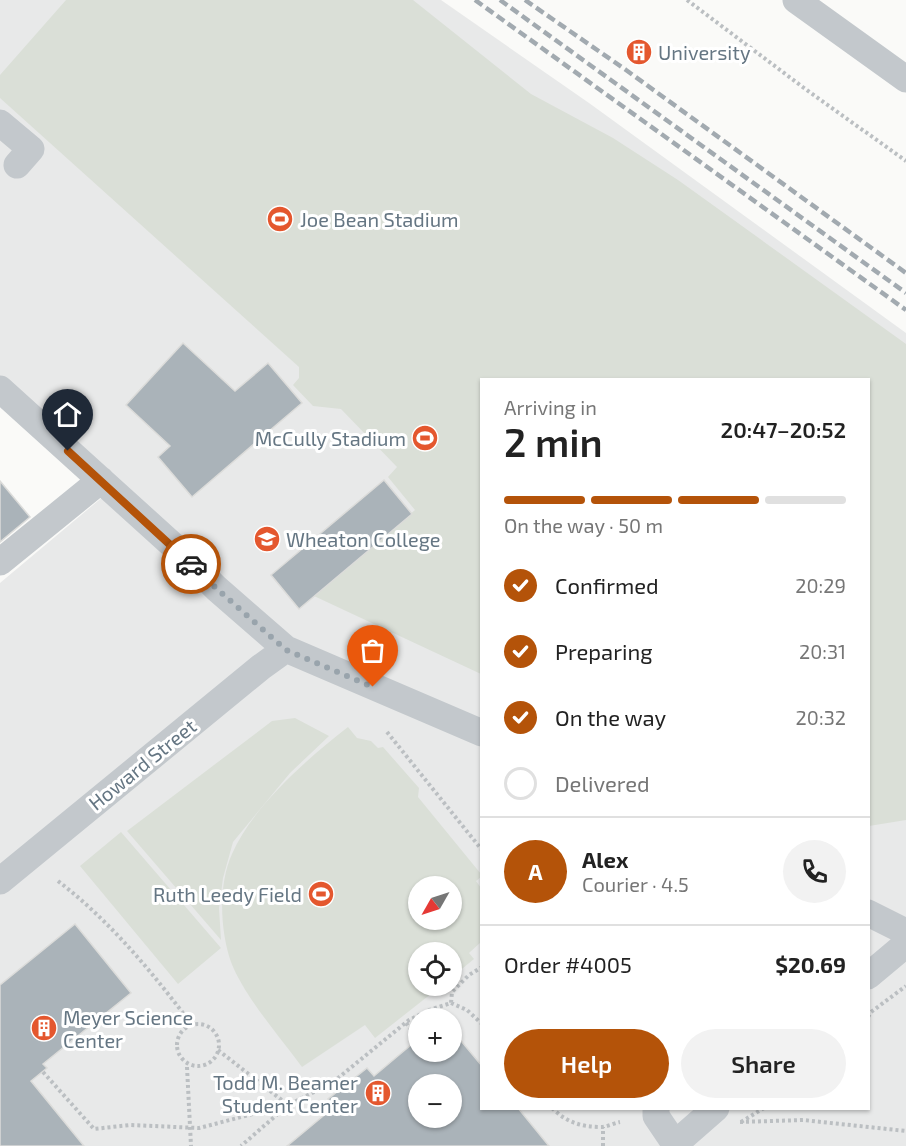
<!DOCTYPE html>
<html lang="en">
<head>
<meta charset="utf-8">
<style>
  body { margin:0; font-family:"Exo 2",sans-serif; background:#f2f2f2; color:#222; height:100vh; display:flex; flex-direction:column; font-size:22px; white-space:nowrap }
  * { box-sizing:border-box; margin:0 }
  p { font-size:20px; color:#767676 }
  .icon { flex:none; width:33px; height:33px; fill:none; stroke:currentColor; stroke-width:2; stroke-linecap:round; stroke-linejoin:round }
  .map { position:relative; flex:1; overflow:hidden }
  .side { position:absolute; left:480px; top:378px; width:390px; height:732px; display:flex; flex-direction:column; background:#fff; border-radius:0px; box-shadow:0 2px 4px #0004 }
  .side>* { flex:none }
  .needle { width:39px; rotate:231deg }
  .fabs { position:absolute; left:408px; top:876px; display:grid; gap:12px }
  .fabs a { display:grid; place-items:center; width:54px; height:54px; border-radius:50%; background:#fff; box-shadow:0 2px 4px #0004; font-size:30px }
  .pin { position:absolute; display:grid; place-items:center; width:51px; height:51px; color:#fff; margin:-62px -26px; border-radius:50% 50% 50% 0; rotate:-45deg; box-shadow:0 0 6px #0007 }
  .pin .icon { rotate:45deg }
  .courier { position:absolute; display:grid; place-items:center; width:60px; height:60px; margin:-30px; border:4px solid #b45309; border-radius:50%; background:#fff; color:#222; box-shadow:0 2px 8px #0007 }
  .overview em { font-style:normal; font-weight:600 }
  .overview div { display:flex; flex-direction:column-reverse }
  .overview { display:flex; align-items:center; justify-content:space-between; height:102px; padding:0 24px }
  h1 { font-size:39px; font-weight:600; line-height:45px }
  .bar { display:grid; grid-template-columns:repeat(4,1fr); gap:9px 6px; align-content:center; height:72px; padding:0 24px }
  .bar i { height:8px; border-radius:4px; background:#e0e0e0 }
  .bar .on { background:#b45309 }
  .bar p { grid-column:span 4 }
  .line { display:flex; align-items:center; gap:15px; padding:0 24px; border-top:2px solid #e0e0e0 }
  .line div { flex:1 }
  .round { display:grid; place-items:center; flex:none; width:63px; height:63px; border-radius:32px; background:#f2f2f2 }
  ol { padding:0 24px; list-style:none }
  li { display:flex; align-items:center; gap:18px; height:66px }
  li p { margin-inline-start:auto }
  li .icon { padding:6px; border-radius:50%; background:#b45309; color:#fff; stroke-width:4 }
  li:last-child { color:#767676 }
  li i { width:33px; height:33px; border:3px solid #e0e0e0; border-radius:50% }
  .cta { display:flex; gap:12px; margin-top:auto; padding:12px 24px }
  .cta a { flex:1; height:69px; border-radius:36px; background:#b45309; color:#fff; font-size:24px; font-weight:600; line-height:69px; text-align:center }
  .cta a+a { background:#f2f2f2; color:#222 }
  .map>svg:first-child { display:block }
</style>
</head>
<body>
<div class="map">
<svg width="906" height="1146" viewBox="0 0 906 1146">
  <rect width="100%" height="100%" fill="#fafaf8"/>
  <path fill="#e8e9e9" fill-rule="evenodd" d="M0,0h441l148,103 317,230v813h-906v-563l105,-88 -105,-96zM482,380h386v728h-386zM418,886h34v34h-34zM418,952h34v34h-34zM418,1018h34v34h-34zM418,1084h34v34h-34z"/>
  <path fill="#dadfd7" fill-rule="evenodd" d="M66,0h347l118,94 82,44 65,42 228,164v476l-37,6 -1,-446h-386l-1,294 -167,-78 101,-86 -27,-33 9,-10 -56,-58 -28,-3 -20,-21 6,-7v-11l-299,-269v-23z
    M295,718l34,18 -39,37 -57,69 -10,36 -4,30 2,32 -94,-109 145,-110z
    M348,727l9,11 14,3 7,7 5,-1 36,41 -1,9 63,77v3l-5,4 5,7v54l-12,11 5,6 -22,18v-25h-34v34h23l-66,52 -10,-13 -63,42c-22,-30 -58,-71 -71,-105 -11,-32 -13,-77 1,-108 20,-47 76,-96 116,-127zM418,886h34v34h-34z
    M121,832l100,116 -43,36 -98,-118z"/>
  <path fill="#aab3b9" stroke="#dcdcda" stroke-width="1.5" fill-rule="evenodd" d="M183,343l52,48 33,-28 34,40 -110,94 -34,-40 12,-11 -44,-41z
    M384,480l28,34 -113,95 -28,-34z
    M0,481l30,36 -30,25z
    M75,924l56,69 -88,71 4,4 -16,13 53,65h-84v-161z
    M452,1030l30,36v42h36l31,38h-262l47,-39 -6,-8 39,-31 7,8 44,-37v13h34zM418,1084h34v34h-34z"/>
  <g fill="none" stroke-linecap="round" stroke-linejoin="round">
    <path stroke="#bbbfc2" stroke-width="4" stroke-dasharray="3 3" stroke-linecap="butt" d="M687,0l117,88 102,73
      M387,732l95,118
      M58,881c52,40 95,92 134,144
      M451,1003l16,7 15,14
      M868,1017l3,-5 35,-26
      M406,1023l12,16
      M177 1045a21 21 0 1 1 42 0a21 21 0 1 1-42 0Z
      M218,1050l70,55 -47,41
      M187,1067l4,79
      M43,1072l51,57 36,-4 69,3 89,-23 44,-22 77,-63 23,-11 19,-6 1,-11 17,-17 13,-8
      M552,1108c14,14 29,19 49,19 6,0 13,-4 19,-5
      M740,1122l63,-2 103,11
      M741,1122l23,-14
      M603,1146v-19"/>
    <path stroke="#c3c8cc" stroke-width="27" d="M796,0l110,79
      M0,123l31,26 -14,16
      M0,389l178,161 38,38 70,61 196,84
      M0,562l101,-82
      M0,881l261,-214 25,-18
      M868,913l38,19
      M868,976l38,-32
      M656,1108v8l19,28 41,-36"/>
    <path stroke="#a2aab0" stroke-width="4.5" stroke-dasharray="9 4.5" stroke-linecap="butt" d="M475,0l431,310
      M500,0l406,293
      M525,0l101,70 280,203"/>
  </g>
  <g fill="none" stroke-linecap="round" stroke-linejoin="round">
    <path stroke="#99a4ac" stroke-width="6" stroke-dasharray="0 10.8" d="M191,564l25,24 70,62 87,37"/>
    <path stroke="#b45309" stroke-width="8" d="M68,451l123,113"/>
  </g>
  <defs>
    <symbol id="building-disc" viewBox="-11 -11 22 22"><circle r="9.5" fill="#e4572e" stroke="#fff"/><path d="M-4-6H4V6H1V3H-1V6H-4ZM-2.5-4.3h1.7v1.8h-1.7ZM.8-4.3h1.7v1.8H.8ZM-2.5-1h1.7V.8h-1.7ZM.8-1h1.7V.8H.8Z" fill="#fff"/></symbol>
    <symbol id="stadium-disc" viewBox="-11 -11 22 22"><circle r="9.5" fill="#e4572e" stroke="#fff"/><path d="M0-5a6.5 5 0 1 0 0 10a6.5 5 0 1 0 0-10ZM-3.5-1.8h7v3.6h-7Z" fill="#fff"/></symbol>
    <symbol id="university-disc" viewBox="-11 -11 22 22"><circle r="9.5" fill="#e4572e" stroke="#fff"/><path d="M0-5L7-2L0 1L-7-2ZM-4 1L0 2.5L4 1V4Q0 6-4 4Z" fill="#fff"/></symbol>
  </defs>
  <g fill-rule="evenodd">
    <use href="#building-disc" x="624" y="37" width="30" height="30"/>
    <use href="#stadium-disc" x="265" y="204" width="30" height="30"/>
    <use href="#stadium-disc" x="410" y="423" width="30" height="30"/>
    <use href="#university-disc" x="252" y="524" width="30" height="30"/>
    <use href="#stadium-disc" x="306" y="879" width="30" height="30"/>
    <use href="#building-disc" x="29" y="1013" width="30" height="30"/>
    <use href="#building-disc" x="363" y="1078" width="30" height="30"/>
  </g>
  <g text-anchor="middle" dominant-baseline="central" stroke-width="6" stroke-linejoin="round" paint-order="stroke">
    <g font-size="20" fill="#657683" stroke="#fff" text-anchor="start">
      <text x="658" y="52">University</text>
      <text x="300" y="219">Joe Bean Stadium</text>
      <text x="406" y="438" text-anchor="end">McCully Stadium</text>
      <text x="286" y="539">Wheaton College</text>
      <text x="302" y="894" text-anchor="end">Ruth Leedy Field</text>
      <text x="63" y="1017">Meyer Science<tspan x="63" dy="23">Center</tspan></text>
      <text x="358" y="1082" text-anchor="end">Todd M. Beamer<tspan x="358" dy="23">Student Center</tspan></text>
    </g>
    <g font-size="20" fill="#657683" stroke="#fff">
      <text transform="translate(142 764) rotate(-39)">Howard Street</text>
    </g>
  </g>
</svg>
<div class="fabs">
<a><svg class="needle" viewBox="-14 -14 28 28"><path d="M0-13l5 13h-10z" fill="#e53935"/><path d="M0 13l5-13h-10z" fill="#767676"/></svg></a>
<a><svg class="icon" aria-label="locate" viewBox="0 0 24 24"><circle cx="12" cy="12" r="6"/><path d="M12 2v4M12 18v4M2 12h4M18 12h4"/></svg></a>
<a>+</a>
<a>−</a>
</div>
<div class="pin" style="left:373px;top:687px;background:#ea580c"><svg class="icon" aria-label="bag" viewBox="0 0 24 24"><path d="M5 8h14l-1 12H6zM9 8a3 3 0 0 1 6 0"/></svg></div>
<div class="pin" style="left:68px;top:451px;background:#1f2937"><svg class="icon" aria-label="home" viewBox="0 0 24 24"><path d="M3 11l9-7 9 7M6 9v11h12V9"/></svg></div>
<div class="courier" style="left:191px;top:564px"><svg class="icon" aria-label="car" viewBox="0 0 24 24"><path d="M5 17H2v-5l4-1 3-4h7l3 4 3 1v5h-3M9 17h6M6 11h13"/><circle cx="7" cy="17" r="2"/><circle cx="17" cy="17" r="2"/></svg></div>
<section class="side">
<div class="overview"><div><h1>2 min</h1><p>Arriving in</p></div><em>20:47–20:52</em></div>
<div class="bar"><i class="on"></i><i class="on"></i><i class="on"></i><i></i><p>On the way · 50 m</p></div>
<ol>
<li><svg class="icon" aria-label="check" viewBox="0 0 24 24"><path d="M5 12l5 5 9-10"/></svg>Confirmed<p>20:29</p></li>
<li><svg class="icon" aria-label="check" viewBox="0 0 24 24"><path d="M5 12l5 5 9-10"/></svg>Preparing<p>20:31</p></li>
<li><svg class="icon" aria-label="check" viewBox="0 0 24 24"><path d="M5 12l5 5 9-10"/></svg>On the way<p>20:32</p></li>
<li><i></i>Delivered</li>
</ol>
<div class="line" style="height:108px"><b class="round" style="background:#b45309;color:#fff">A</b><div><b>Alex</b><p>Courier · 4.5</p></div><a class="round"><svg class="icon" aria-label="phone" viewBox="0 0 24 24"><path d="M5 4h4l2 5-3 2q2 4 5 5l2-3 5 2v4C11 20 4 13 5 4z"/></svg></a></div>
<div class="line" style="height:78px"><div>Order #4005</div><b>$20.69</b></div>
<div class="cta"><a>Help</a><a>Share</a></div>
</section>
</div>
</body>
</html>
